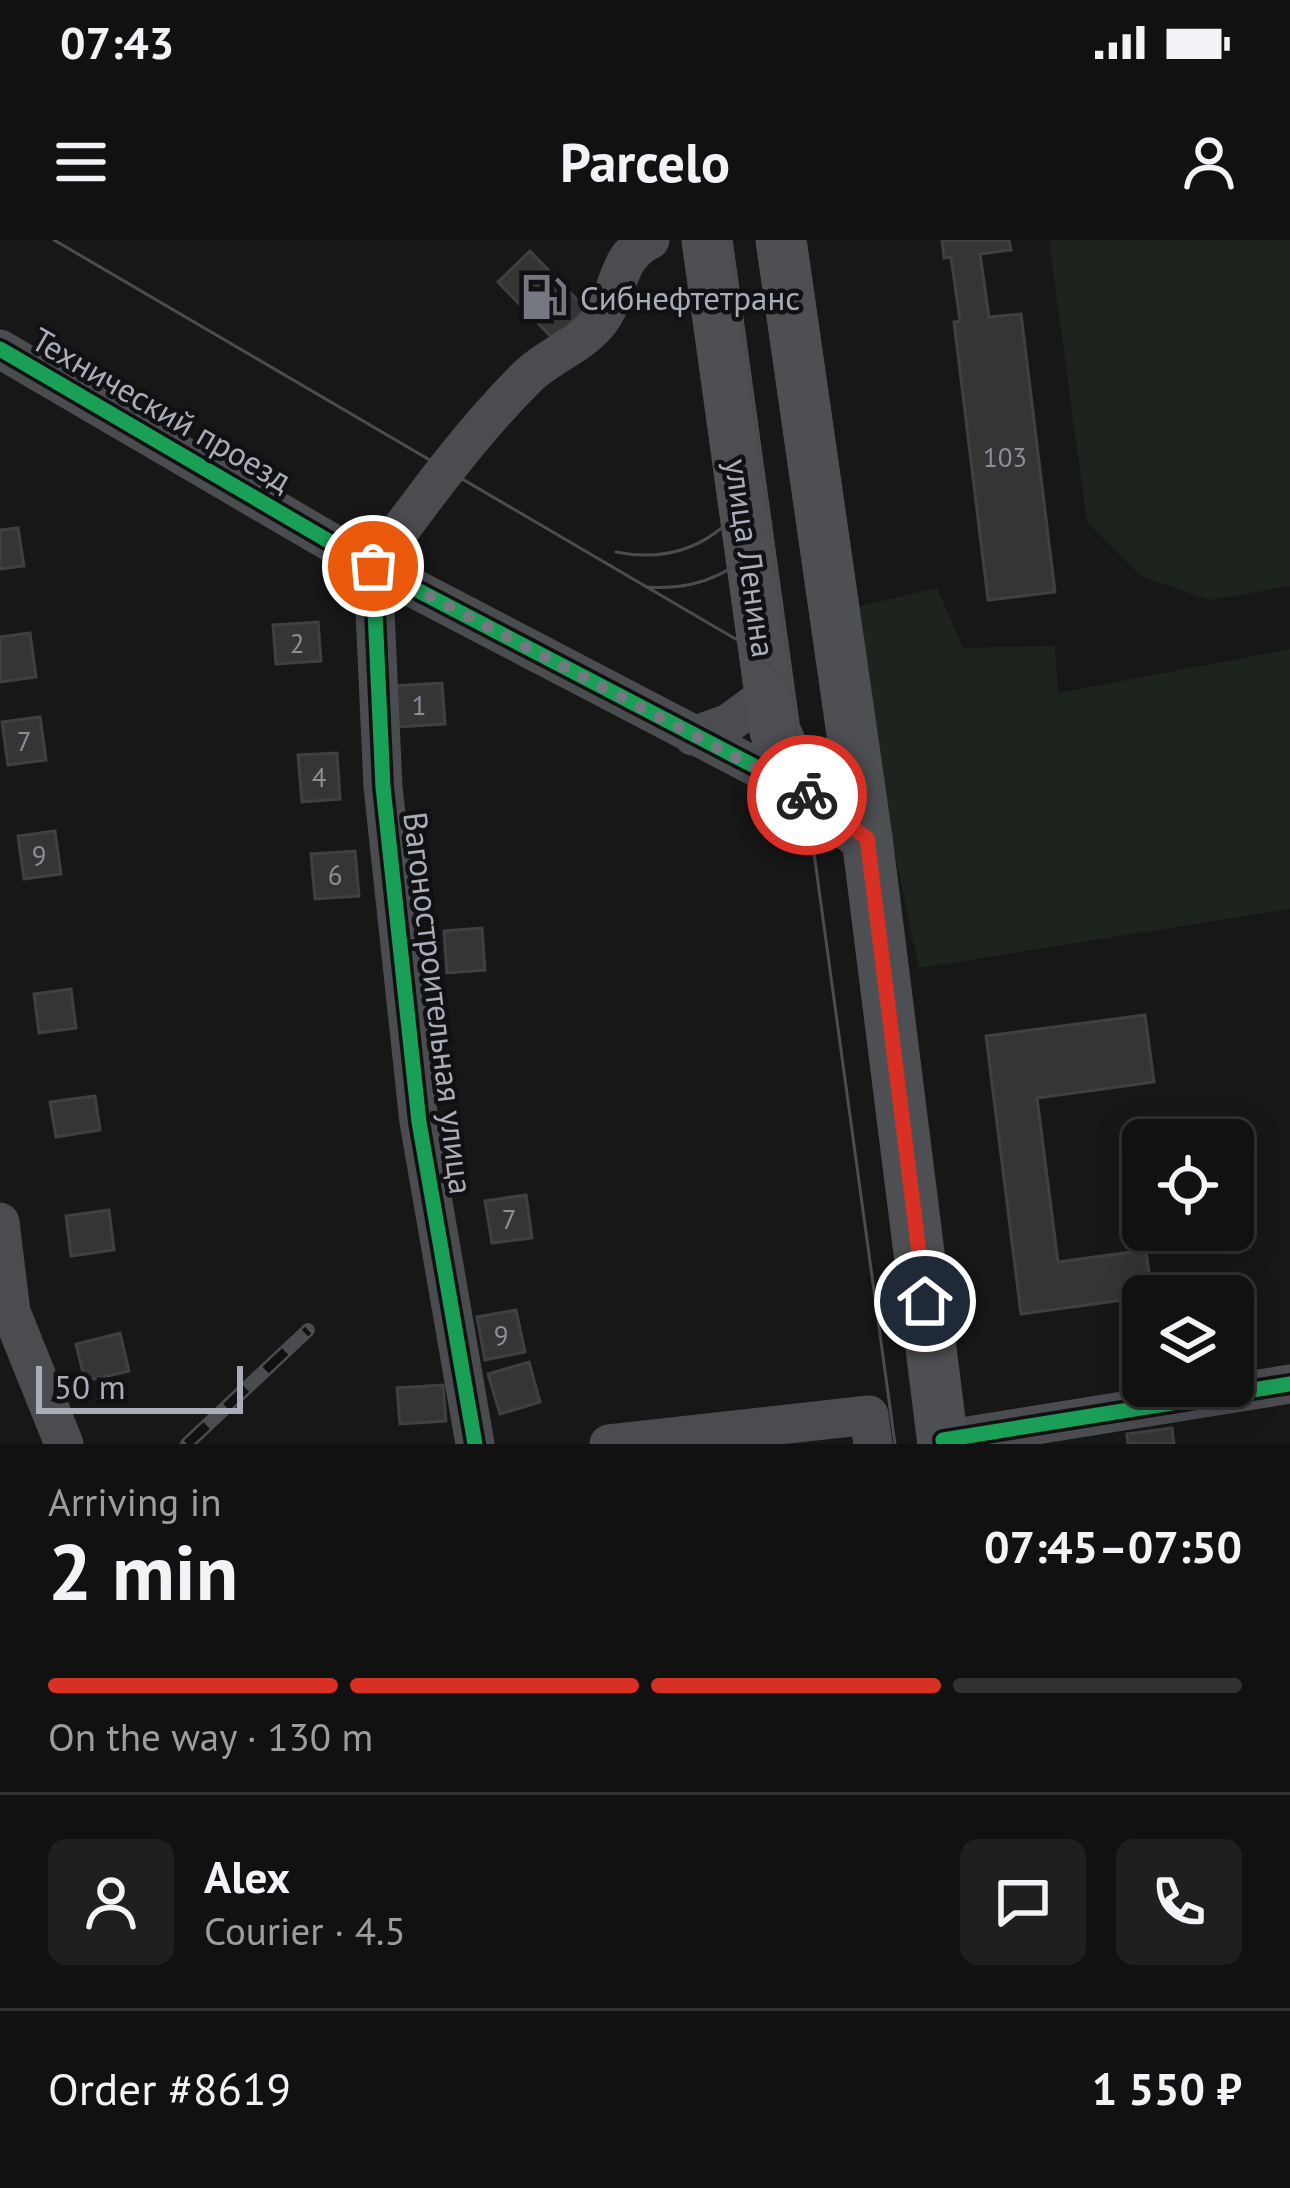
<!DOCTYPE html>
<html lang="en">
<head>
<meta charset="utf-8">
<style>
  body { margin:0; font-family:"PT Sans",sans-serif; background:#1e1f1f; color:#f1f3f6; height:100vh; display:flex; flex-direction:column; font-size:45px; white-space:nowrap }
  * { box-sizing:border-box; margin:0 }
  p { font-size:39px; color:#9c9d9f }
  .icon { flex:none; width:66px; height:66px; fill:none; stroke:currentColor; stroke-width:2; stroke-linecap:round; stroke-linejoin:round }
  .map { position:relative; height:1204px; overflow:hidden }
  .details { display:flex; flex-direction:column; background:#111; flex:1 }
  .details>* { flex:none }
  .fabs { position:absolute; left:1122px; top:879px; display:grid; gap:24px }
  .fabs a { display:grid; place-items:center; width:132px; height:132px; border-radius:18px; background:#111; box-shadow:0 6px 30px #0003,0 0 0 3px #303131; font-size:60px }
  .scale { position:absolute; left:36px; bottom:30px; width:207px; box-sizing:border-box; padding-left:12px; border:6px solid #a8adb8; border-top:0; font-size:33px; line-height:42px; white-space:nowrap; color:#a8adb8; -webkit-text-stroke:9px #111113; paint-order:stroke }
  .pin { position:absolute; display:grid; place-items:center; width:102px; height:102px; color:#fff; margin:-51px; border:6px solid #fff; border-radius:50%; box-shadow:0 3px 12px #0007 }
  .courier { position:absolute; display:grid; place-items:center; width:120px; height:120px; margin:-60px; border:9px solid #d93025; border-radius:50%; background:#fff; color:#222; box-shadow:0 3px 15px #0007 }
  .headline em { font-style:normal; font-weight:600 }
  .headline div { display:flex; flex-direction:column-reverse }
  .headline { display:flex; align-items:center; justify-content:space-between; height:204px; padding:0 48px }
  h1 { font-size:78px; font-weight:600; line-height:90px }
  .bar { display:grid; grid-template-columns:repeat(4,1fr); gap:18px 12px; align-content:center; height:144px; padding:0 48px }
  .bar i { height:15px; border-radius:9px; background:#303131 }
  .bar .active { background:#d93025 }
  .bar p { grid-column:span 4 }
  .line { display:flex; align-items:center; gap:30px; padding:0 48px; border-top:3px solid #303131 }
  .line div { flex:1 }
  .round { display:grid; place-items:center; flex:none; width:126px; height:126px; border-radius:18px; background:#1e1f1f }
  .status { display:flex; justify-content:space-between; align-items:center; height:84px; padding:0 60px; background:#111; direction:ltr }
  .status svg { height:33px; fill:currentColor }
  header { display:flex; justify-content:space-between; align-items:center; height:156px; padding:0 48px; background:#111; font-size:54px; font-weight:600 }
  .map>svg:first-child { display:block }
</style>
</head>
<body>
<div class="status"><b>07:43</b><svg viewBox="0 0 49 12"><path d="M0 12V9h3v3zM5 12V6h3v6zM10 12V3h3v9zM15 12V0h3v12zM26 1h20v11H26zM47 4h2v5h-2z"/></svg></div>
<header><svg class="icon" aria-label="menu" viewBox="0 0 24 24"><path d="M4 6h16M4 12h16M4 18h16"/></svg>Parcelo<svg class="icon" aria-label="person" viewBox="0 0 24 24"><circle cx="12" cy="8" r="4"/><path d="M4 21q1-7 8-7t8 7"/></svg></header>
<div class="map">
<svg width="1290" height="1204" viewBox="0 0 1290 1204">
  <rect width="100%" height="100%" fill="#171717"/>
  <path fill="#1d241e" d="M1049,0h241v346l-80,14 -68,-23 -55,-55z
    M937,348l26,60 92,-2 3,47 232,-44v260l-371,59 -75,-358z"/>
  <path fill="#353536" stroke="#3f4043" stroke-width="3" d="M942,0h67l2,10 -31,4 9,63 32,-3 34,278 -67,8 -34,-278 6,-1 -9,-64 -7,1z
    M530,11l59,61 -32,31 -59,-61z
    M18,288l6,38 -24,3v-39z
    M318,382l3,39 -45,3 -3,-39z
    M30,393l6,44 -36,5v-45z
    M442,443l3,41 -49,3 -3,-41z
    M40,477l6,43 -38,5 -6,-43z
    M337,513l3,46 -38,3 -4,-47z
    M55,591l6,43 -37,5 -6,-43z
    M355,611l4,45 -44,3 -4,-45z
    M482,688l3,42 -38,3 -3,-42z
    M71,749l5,39 -37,5 -5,-39z
    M1145,775l9,67 -117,16 21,164 88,-12 6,46 -131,18 -35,-278z
    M95,856l5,34 -44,7 -6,-35z
    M526,955l6,43 -40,5 -7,-42z
    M109,970l5,40 -43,6 -5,-40z
    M516,1070l9,42 -40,8 -8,-43z
    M120,1093l9,38 -44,10 -9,-37z
    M529,1122l11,40 -40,12 -12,-40z
    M443,1145l3,36 -46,3 -3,-36z
    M1172,1188l2,16h-46l-1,-10z"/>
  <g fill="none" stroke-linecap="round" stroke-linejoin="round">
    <path stroke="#4b4c50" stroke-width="39" d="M0,109l373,218 429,224
      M693,496l36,-13 41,-30
      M0,982l11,90 53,132
      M943,1200l347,-56
      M475,1204l-56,-322 -36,-335 -10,-220c48,-65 95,-131 152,-188 22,-23 52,-31 73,-56 23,-28 15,-65 52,-83
      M609,1204l260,-29 4,29"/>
    <path stroke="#4d4f52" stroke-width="51" d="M707,0l68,491 27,60 65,47
      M781,0l86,598 76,606"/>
    <path stroke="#4b4c4f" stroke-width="3" d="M54,0l685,401 43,34 7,16
      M730,0l165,1204
      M616,312c65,13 125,-18 141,-84
      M647,347c51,4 101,-16 124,-65"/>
    <defs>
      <path id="rail" d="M187,1204l121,-114"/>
    </defs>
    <use href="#rail" stroke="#4b4c4f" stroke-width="14"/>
    <use href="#rail" stroke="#111113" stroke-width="9" stroke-dasharray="27" stroke-linecap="butt"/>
    <defs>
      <path id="cycleway" d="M0,109l373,218 429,224
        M373,327l10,220 36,335 56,322
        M943,1200l347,-56"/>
    </defs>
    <use href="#cycleway" stroke="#111113" stroke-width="22"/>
    <use href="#cycleway" stroke="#1a9f57" stroke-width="15"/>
  </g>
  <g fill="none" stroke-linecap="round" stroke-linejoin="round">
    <path stroke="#757880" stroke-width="12" stroke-dasharray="0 21.6" d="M373,326l434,229"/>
    <path stroke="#d93025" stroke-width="15" d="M807,555l60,43 58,463"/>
  </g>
  <defs>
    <symbol id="fuel-bare" viewBox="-9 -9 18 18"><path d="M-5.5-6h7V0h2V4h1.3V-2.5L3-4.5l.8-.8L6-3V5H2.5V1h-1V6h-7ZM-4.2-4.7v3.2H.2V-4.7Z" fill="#757880" stroke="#111113" stroke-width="2.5" paint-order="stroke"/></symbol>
  </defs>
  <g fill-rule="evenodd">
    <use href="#fuel-bare" x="511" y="24" width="66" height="66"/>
  </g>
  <g text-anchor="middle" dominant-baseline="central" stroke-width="9" stroke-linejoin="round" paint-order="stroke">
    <g font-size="27" fill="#8b8f98">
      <text x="1005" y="217">103</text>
      <text x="297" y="403">2</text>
      <text x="419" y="465">1</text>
      <text x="24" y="501">7</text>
      <text x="319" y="537">4</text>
      <text x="39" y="615">9</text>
      <text x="335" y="635">6</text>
      <text x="509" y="979">7</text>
      <text x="501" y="1095">9</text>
    </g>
    <g font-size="33" fill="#a8adb8" stroke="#111113" text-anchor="start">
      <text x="580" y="57">Сибнефтетранс</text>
    </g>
    <g font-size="33" fill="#a8adb8" stroke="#111113">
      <text transform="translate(162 169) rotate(30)">Технический проезд</text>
      <text transform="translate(751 318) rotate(82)">улица Ленина</text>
      <text transform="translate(439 763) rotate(83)">Вагоностроительная улица</text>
    </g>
  </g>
</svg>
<div class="fabs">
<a><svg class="icon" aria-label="locate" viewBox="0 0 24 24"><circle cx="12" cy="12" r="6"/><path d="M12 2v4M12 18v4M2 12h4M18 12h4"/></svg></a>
<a><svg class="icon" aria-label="layers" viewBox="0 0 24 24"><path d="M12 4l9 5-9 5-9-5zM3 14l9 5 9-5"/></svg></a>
</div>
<div class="scale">50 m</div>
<div class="pin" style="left:373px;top:326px;background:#ea580c"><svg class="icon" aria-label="bag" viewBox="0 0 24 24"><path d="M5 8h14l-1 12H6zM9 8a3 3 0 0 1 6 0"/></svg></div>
<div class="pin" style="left:925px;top:1061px;background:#1f2937"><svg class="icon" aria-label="home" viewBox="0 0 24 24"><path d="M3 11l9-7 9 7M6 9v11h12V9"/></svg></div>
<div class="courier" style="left:807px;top:555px"><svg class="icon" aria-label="bike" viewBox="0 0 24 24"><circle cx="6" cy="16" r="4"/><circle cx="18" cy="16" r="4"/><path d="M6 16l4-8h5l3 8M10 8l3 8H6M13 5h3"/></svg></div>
</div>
<section class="details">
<div class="headline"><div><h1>2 min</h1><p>Arriving in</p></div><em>07:45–07:50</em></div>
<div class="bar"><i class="active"></i><i class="active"></i><i class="active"></i><i></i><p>On the way · 130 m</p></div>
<div class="line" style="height:216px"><a class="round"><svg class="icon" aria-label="person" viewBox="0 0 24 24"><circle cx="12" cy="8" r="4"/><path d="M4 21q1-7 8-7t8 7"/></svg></a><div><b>Alex</b><p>Courier · 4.5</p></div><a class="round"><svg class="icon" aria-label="chat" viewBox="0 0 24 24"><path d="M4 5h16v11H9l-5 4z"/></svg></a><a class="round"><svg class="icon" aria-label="phone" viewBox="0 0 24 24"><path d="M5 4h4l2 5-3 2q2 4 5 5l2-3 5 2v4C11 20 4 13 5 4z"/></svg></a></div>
<div class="line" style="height:156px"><div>Order #8619</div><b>1 550 ₽</b></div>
</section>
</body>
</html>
